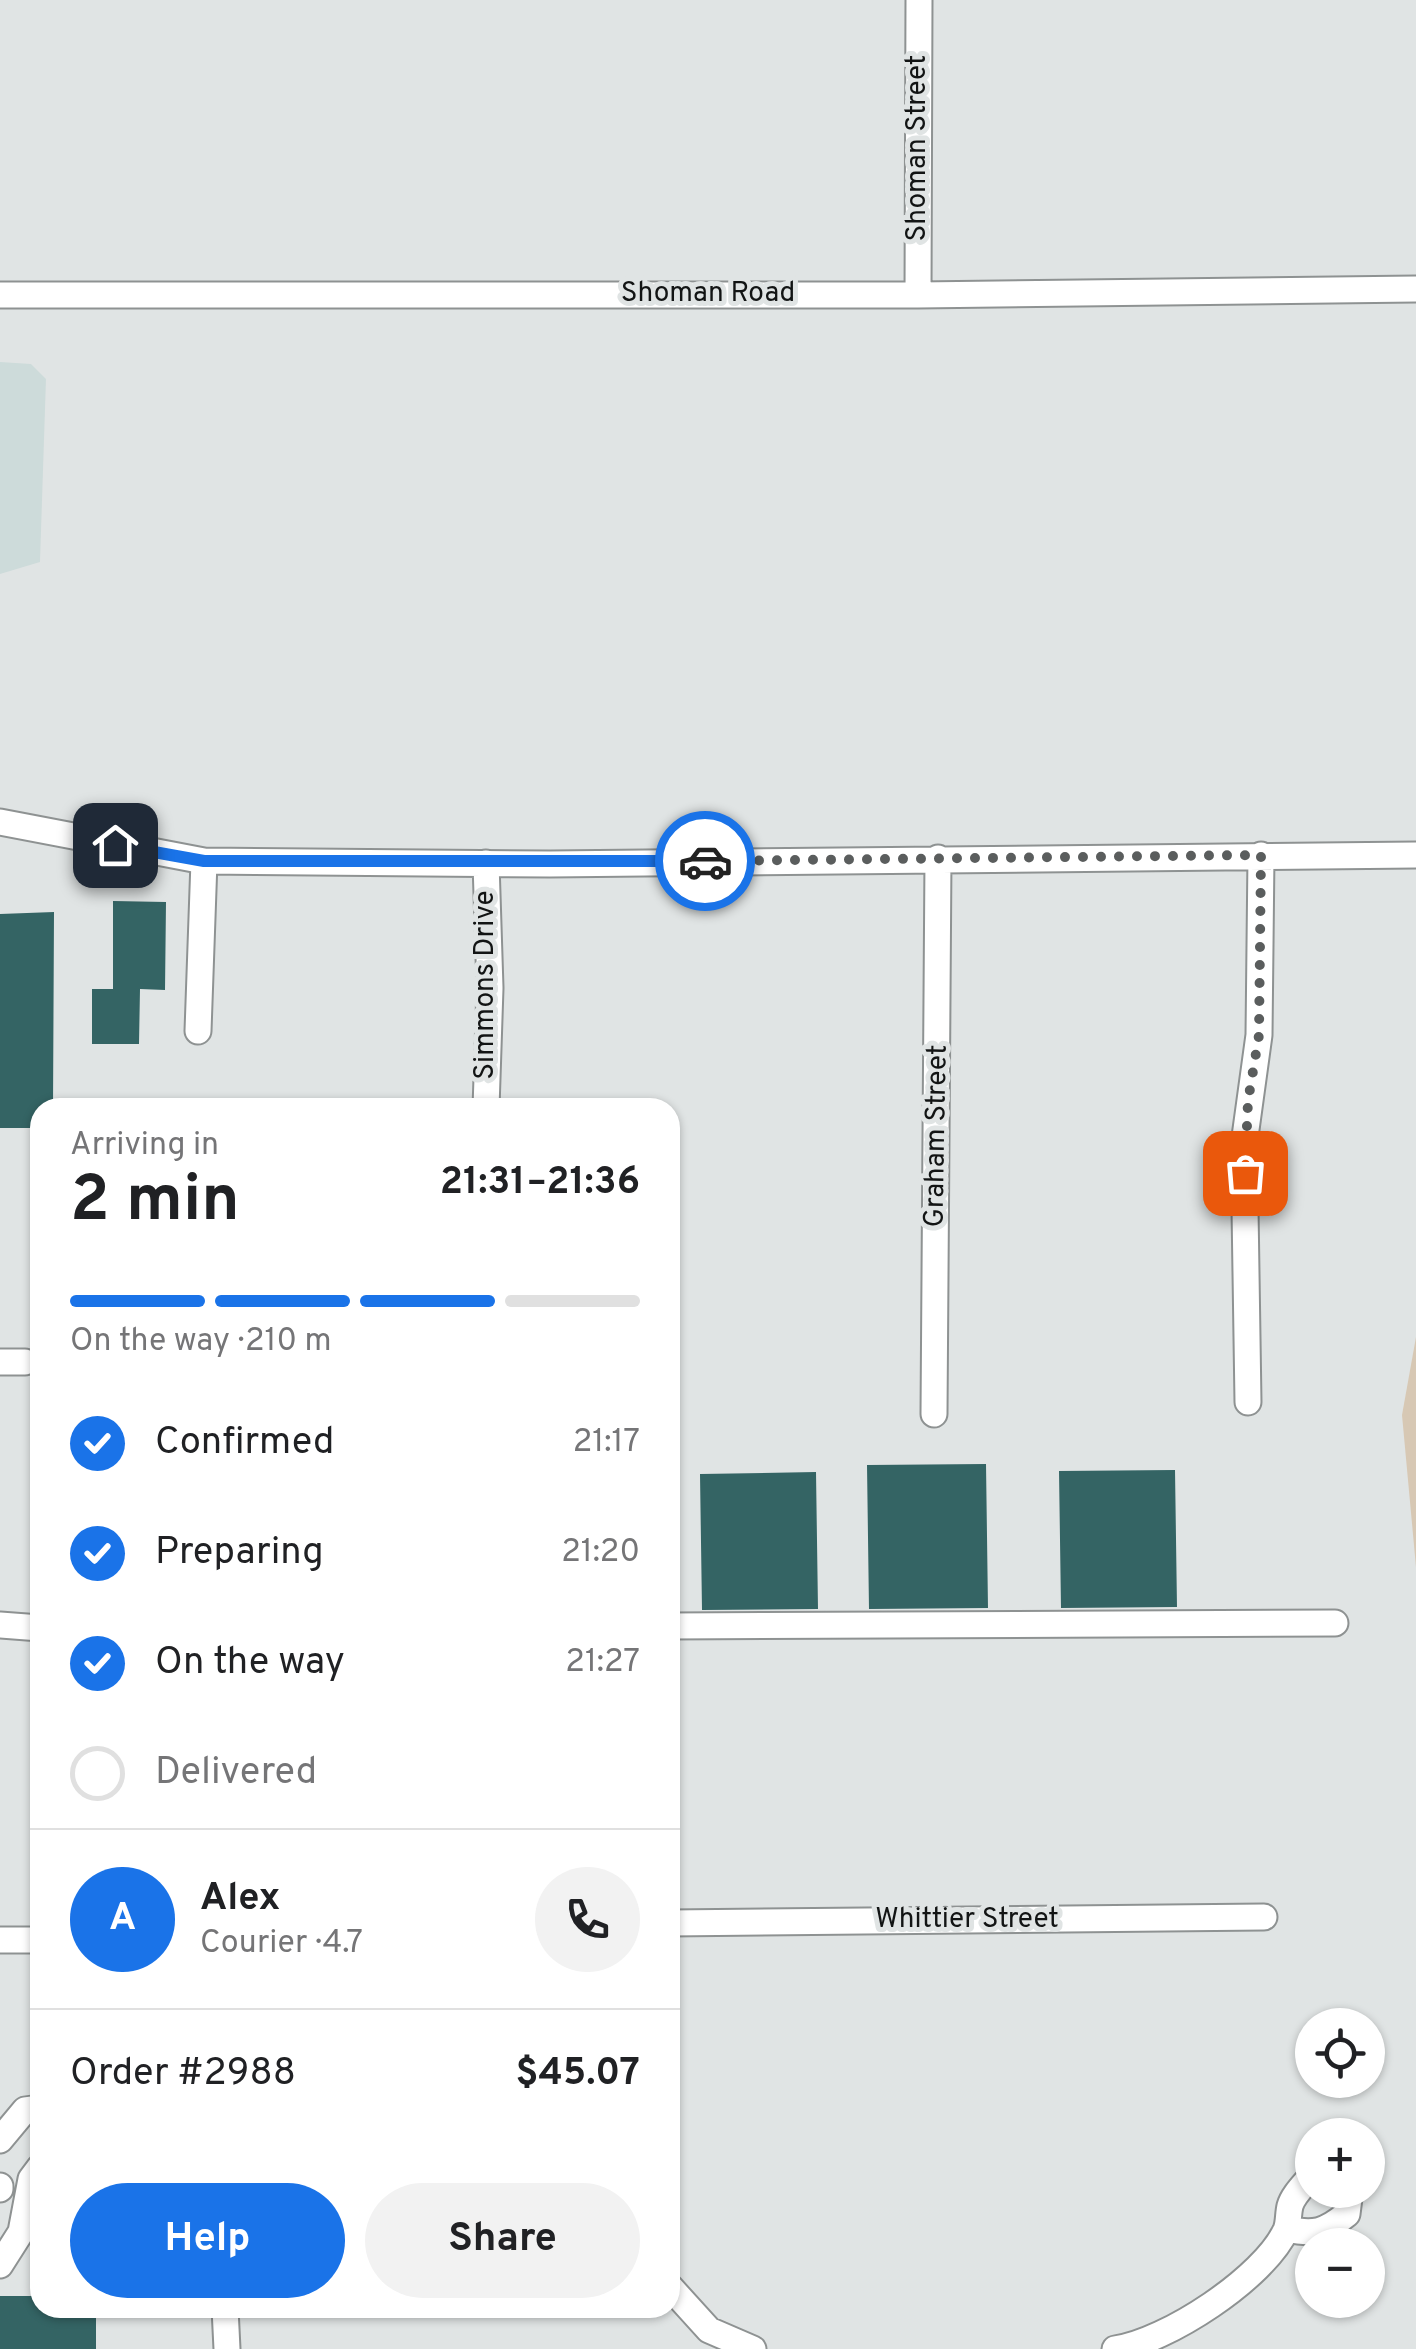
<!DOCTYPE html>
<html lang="en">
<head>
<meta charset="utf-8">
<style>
  body { margin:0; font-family:Overpass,sans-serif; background:#f2f2f2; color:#202124; height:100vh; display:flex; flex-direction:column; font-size:38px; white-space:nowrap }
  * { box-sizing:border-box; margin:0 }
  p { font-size:32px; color:#757577 }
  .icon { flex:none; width:55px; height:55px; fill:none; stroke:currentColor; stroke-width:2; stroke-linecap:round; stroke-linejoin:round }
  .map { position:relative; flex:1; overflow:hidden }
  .sheet { position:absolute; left:30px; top:1098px; width:650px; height:1220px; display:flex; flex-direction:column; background:#fff; border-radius:30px; box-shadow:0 2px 8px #0004 }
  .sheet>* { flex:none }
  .controls { position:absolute; left:1295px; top:2008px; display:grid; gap:20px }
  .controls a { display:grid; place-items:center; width:90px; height:90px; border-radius:50%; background:#fff; box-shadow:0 2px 8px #0004; font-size:50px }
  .pin { position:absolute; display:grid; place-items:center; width:85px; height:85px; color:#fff; margin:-42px; border-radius:20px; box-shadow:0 5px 15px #0006 }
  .courier { position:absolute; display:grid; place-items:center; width:100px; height:100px; margin:-50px; border:8px solid #1a73e8; border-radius:50%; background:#fff; color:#222; box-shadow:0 2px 12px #0007 }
  .summary em { font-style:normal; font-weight:700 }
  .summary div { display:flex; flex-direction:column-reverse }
  .summary { display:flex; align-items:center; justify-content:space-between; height:170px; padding:0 40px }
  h1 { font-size:65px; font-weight:700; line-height:75px }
  .bar { display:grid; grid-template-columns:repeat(4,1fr); gap:15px 10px; align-content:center; height:120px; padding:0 40px }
  .bar i { height:12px; border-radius:8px; background:#e0e0e0 }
  .bar .selected { background:#1a73e8 }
  .bar p { grid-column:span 4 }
  .line { display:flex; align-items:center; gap:25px; padding:0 40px; border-top:2px solid #e0e0e0 }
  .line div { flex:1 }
  .round { display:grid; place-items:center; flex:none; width:105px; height:105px; border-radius:52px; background:#f2f2f2 }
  ol { padding:0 40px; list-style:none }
  li { display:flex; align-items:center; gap:30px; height:110px }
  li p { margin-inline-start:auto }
  li .icon { padding:10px; border-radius:50%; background:#1a73e8; color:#fff; stroke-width:4 }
  li:last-child { color:#757577 }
  li i { width:55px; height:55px; border:5px solid #e0e0e0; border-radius:50% }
  .button { display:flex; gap:20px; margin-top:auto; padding:20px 40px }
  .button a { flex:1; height:115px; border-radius:60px; background:#1a73e8; color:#fff; font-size:40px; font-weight:700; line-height:115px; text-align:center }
  .button a+a { background:#f2f2f2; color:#202124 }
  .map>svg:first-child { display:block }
</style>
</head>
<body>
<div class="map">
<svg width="1416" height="2349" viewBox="0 0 1416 2349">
  <rect width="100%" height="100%" fill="#e0e4e4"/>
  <path fill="#cddbda" d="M0,362l31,2 15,15 -6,183 -40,12z"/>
  <path fill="#d7c8b4" d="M1416,1337v230l-14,-152z"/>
  <path fill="#346464" d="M113,901l53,1 -1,88 -25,-1 -1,55h-47v-55h21z
    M54,912l-1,196h-13v20h-40v-214z
    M986,1464l2,144 -119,1 -2,-144z
    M1175,1470l2,137 -116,1 -2,-137z
    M816,1472l2,137 -116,1 -2,-136z
    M0,2296h40v12h56v41h-96z"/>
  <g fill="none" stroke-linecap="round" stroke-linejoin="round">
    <defs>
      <path id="minor" d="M0,295h918l498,-6
        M918,295l1,-295
        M0,822l204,39 346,3 866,-9
        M198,1031l6,-170
        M486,1108l4,-120 -4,-125
        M0,1362h25
        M1248,1402l-4,-258 15,-109 2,-180
        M934,1414l4,-556
        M0,1625l40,3
        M670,1626l665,-3
        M670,1923l594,-6
        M0,1940h40
        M0,2140l25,-30 15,-2
        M0,2186v3
        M1287,2229c27,6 38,3 60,-15l3,-24
        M0,2265l21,-33 10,-53 9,-12
        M670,2287l39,43 44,19
        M225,2308l2,41
        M1115,2349c51,-7 149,-71 171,-119 3,-7 2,-16 4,-24 3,-11 15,-22 22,-31"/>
    </defs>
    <use href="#minor" stroke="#8e9292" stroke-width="29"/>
    <use href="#minor" stroke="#fff" stroke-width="25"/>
  </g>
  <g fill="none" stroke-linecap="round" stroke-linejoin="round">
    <path stroke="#5a5d5d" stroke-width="10" stroke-dasharray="0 18" d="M705,861l556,-6 -2,180 -11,66 -3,72"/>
    <path stroke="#1a73e8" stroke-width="12" d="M115,845l89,16h501"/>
  </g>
  <g text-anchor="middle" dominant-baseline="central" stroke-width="10" stroke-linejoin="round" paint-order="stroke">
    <g font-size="28" fill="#121414" stroke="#e0e4e4">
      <text transform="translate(918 148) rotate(-90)">Shoman Street</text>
      <text x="708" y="294">Shoman Road</text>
      <text transform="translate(486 985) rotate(-90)">Simmons Drive</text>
      <text transform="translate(937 1136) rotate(-89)">Graham Street</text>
      <text x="967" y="1920">Whittier Street</text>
    </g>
  </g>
</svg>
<div class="controls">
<a><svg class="icon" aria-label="locate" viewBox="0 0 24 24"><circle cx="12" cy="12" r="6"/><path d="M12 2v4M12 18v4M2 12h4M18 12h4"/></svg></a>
<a>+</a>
<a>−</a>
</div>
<div class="pin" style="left:1245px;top:1173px;background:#ea580c"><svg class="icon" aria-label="bag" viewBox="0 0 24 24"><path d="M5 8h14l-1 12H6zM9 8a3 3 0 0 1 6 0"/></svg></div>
<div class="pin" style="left:115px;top:845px;background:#1f2937"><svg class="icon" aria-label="home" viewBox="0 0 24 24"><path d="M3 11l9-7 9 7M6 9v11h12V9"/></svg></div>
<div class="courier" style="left:705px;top:861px"><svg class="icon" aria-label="car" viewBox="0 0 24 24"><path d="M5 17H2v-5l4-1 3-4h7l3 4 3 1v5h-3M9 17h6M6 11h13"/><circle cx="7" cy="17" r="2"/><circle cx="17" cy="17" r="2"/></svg></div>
<section class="sheet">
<div class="summary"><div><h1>2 min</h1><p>Arriving in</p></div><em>21:31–21:36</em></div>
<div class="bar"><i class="selected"></i><i class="selected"></i><i class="selected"></i><i></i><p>On the way · 210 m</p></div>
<ol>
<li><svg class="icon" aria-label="check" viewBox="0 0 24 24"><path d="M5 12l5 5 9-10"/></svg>Confirmed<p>21:17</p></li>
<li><svg class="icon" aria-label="check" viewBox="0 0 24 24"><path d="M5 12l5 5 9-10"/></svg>Preparing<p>21:20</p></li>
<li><svg class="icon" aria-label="check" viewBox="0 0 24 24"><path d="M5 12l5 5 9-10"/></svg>On the way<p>21:27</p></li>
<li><i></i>Delivered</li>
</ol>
<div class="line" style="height:180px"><b class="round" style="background:#1a73e8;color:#fff">A</b><div><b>Alex</b><p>Courier · 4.7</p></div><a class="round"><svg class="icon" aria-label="phone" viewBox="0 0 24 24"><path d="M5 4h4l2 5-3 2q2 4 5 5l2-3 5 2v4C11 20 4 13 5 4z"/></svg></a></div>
<div class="line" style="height:130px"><div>Order #2988</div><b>$45.07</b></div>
<div class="button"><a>Help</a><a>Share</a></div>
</section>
</div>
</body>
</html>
